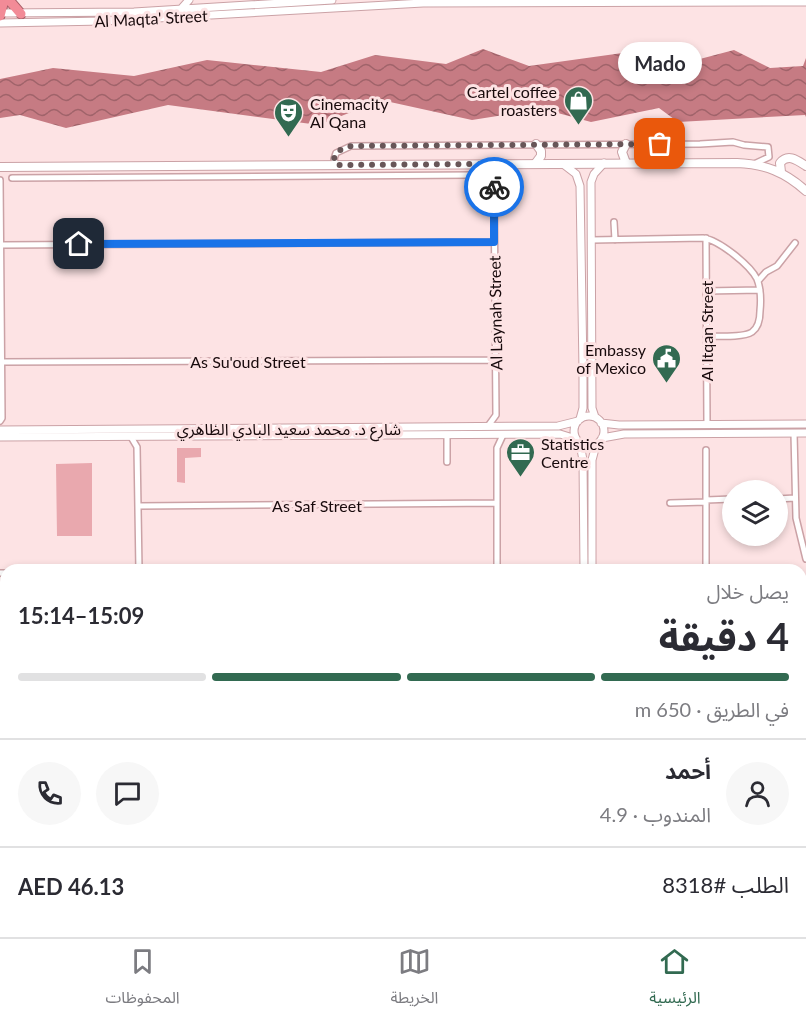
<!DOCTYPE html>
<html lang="ar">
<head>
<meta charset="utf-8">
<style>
  body { margin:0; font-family:Lato,"Noto Sans Arabic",sans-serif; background:#f7f7f7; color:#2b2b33; direction:rtl; height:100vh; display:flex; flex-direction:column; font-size:22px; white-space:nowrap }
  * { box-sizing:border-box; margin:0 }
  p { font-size:20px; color:#7c7c81 }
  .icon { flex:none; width:33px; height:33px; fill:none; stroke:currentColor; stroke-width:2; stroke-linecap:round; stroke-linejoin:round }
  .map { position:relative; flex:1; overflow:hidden; direction:ltr }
  .details { position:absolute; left:0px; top:564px; width:807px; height:374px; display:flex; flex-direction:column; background:#fff; border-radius:18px 18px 0 0; box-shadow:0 3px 9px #0003; direction:rtl }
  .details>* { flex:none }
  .tools { position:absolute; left:722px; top:480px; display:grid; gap:12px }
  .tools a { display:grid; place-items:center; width:66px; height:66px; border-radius:50%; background:#fff; box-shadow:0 3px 9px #0003; font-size:30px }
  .pin { position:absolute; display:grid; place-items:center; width:51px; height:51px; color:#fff; margin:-26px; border-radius:12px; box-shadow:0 3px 9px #0006 }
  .courier { position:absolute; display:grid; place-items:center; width:60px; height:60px; margin:-30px; border:4px solid #1a73e8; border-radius:50%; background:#fff; color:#222; box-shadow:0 2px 8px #0007 }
  .bubble { position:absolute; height:42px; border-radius:21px; background:#fff; box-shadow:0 3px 9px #0003; font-size:20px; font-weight:700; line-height:42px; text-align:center; direction:rtl }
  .headline em { font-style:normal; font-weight:700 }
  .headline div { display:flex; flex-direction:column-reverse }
  .headline { display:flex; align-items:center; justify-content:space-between; height:102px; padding:0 18px }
  h1 { font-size:39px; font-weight:700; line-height:45px }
  .bar { display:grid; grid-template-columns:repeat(4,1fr); gap:9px 6px; align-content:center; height:72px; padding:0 18px }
  .bar i { height:8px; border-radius:4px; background:#e1e1e2 }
  .bar .active { background:#326a51 }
  .bar p { grid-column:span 4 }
  .line { display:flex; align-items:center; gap:15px; padding:0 18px; border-top:2px solid #e1e1e2 }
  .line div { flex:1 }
  .round { display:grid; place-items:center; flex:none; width:63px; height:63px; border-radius:32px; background:#f7f7f7 }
  .dock { display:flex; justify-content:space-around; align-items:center; height:84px; border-top:2px solid #e1e1e2; background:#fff; font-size:16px; color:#7c7c81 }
  .dock a { display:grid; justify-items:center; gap:3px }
  .dock .active { color:#326a51 }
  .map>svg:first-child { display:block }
</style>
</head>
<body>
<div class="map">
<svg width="806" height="937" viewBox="0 0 806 937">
  <defs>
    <pattern id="water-waves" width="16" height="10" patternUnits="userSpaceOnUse" patternTransform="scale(1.5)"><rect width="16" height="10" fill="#c67b83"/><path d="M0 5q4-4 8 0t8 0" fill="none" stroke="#a0636a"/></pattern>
  </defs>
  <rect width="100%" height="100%" fill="#fde3e4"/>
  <path fill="#e9a8ae" d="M177,448h24v9l-16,1v25l-8,-1z
    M92,463v73h-35l-1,-72z
    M545,932h28v5h-28z"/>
  <path fill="url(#water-waves)" d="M483,49l46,17 115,-16 37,14 53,-14 36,18 33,-2 3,-8v59l-1,-2 -127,7 -19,-14 -68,14 -48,-13 -71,11 -91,-20 -62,25 -151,-20 -102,23 -46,-13 -20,3v-39l53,-11 81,8 73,-16 114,12 54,-17 71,9z"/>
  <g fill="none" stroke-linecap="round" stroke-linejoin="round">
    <defs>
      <path id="minor" d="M488,164l6,12 2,239 -8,11
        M336,165l-2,-6 2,-6 15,-7 349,-2 33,-2 11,3 24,2 1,10 -15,7
        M12,178l461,-3
        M0,180l2,238 -2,3
        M614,222l1,18
        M706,238l1,186
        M592,240l111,-2c16,2 47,27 54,41 4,10 4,22 3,32 0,8 -1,16 -8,21 -9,6 -34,4 -46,4
        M1,245l493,-3
        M758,281l8,-9 11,-6 18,-23
        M706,291l54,-1
        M1,362l495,-2
        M794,433l2,85 10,41
        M447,435v27
        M131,437l6,10 2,123
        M706,450v120
        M777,499l18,-1
        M706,500l26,-1
        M670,503l36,-1
        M138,506l359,-3
        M497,570v-122l6,-13
        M0,573h6
        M801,623h5
        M0,706l3,7 2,224
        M801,763h5
        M801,855h5
        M499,932v5
        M713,932l79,5"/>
      <path id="tertiary" d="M180,10l9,-10
        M0,13l134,-1 198,-12
        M0,23l104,-2 319,-18 383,-1
        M563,164l13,10 4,12 3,184v38l-3,11
        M574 431a15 15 0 1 1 30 0a15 15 0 1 1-30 0Z
        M595,417l-3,-9 -1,-226 3,-8 10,-11
        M601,423l18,2 187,-1
        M0,430l558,-4 20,-5
        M0,437l560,-3 16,5
        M602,438l22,-4 182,-1
        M580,444l3,16 1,110
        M592,570v-110l4,-15
        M801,687h5
        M0,692h6
        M801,697h5
        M0,700h6
        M585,937v-5
        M596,937v-5"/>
      <path id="secondary" d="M626,163l-4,-11 4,-8
        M535,164l6,-8v-5l-5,-7
        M0,167l737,-4c28,1 48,9 69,28
        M781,172l-1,-9c8,-10 17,-3 26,3"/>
      <path id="motorway" d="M9,0l12,14
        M0,16l4,-16"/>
    </defs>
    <use href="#minor" stroke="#cba2a6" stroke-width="8"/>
    <use href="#tertiary" stroke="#cba2a6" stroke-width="9"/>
    <use href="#secondary" stroke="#cba2a6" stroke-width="10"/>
    <use href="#motorway" stroke="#a65e66" stroke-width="11"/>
    <use href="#minor" stroke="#fff" stroke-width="5"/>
    <use href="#tertiary" stroke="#fff" stroke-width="7"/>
    <use href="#secondary" stroke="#fff" stroke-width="8"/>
    <use href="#motorway" stroke="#f28b97" stroke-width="9"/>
  </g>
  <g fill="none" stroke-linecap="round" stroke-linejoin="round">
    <path stroke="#685658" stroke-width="6" stroke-dasharray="0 10.8" d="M494,187v-11l-6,-12 -152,1 -2,-8 4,-6 13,-5 309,-2"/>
    <path stroke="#1a73e8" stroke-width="8" d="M79,244l415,-2v-55"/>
  </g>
  <defs>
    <symbol id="shop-pin" viewBox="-11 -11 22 30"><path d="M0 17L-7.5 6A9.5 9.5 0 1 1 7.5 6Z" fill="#326a51" stroke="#fde3e4"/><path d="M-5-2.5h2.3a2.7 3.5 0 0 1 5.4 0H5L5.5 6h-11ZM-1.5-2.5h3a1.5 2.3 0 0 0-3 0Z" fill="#fff"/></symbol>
    <symbol id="theatre-pin" viewBox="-11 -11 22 30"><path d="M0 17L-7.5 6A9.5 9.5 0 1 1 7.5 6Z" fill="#326a51" stroke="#fde3e4"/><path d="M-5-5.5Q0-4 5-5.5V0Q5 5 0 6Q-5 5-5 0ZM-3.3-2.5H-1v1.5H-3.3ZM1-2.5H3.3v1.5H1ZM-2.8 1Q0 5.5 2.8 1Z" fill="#fff"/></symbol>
    <symbol id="civic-pin" viewBox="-11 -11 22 30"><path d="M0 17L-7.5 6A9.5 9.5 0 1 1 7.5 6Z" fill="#326a51" stroke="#fde3e4"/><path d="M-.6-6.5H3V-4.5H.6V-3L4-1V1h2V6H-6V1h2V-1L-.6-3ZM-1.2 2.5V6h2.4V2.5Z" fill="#fff"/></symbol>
    <symbol id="office-pin" viewBox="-11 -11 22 30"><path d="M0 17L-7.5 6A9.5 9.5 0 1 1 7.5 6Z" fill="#326a51" stroke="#fde3e4"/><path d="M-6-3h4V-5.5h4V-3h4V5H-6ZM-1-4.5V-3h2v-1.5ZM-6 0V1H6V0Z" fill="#fff"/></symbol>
  </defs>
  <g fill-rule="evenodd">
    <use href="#shop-pin" x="562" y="84" width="33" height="45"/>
    <use href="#theatre-pin" x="272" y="96" width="33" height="45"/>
    <use href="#civic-pin" x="650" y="342" width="33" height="45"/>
    <use href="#office-pin" x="504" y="436" width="33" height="45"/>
  </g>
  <g text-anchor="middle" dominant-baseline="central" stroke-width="6" stroke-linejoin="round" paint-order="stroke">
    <g font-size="16" fill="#180a0c" stroke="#fde3e4">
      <text transform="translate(151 18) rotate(-3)">Al Maqta' Street</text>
      <text transform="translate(495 313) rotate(-91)">Al Laynah Street</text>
      <text transform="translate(706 331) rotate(-90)">Al Itqan Street</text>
      <text x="248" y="361">As Su'oud Street</text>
      <text x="289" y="428">شارع د. محمد سعيد البادي الظاهري</text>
      <text x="317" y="505">As Saf Street</text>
    </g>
    <g font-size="16" fill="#180a0c" stroke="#fde3e4" text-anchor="end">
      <text x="557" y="91">Cartel coffee<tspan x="557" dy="18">roasters</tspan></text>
      <text x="310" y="103" text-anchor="start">Cinemacity<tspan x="310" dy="18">Al Qana</tspan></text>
      <text x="646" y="349">Embassy<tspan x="646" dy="18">of Mexico</tspan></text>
      <text x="541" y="443" text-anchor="start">Statistics<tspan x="541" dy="18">Centre</tspan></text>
    </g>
  </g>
</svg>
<div class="tools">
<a><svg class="icon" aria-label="layers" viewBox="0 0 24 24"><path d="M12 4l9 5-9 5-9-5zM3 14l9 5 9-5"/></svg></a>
</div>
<div class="pin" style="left:660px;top:144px;background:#ea580c"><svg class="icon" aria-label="bag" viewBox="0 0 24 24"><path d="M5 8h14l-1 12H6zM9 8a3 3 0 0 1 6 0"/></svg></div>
<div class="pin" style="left:79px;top:244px;background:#1f2937"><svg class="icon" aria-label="home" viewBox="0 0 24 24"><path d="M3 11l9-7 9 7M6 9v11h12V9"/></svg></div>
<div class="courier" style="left:494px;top:187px"><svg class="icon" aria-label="bike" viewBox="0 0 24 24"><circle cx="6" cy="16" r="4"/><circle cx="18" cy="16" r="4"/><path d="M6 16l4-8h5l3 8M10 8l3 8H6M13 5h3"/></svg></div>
<div class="bubble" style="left:618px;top:42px;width:84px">Mado</div>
<section class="details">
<div class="headline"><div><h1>4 دقيقة</h1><p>يصل خلال</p></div><em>15:09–15:14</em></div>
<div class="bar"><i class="active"></i><i class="active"></i><i class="active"></i><i></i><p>في الطريق · 650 m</p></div>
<div class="line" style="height:108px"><a class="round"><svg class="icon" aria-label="person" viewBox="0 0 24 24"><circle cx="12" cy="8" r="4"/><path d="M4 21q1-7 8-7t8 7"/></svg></a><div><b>أحمد</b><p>المندوب · 4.9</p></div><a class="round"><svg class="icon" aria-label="chat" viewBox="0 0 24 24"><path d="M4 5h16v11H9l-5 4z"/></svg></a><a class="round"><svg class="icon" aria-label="phone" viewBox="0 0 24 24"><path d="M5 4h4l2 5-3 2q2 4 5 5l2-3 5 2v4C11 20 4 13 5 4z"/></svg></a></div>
<div class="line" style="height:78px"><div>الطلب #8318</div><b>AED 46.13</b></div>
</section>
</div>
<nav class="dock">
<a class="active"><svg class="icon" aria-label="home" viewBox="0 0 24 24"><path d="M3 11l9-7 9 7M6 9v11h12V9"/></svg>الرئيسية</a>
<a><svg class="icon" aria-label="map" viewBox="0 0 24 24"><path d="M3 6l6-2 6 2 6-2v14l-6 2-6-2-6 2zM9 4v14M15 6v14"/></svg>الخريطة</a>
<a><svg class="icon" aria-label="saved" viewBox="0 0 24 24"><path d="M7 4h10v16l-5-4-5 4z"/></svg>المحفوظات</a>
</nav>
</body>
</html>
